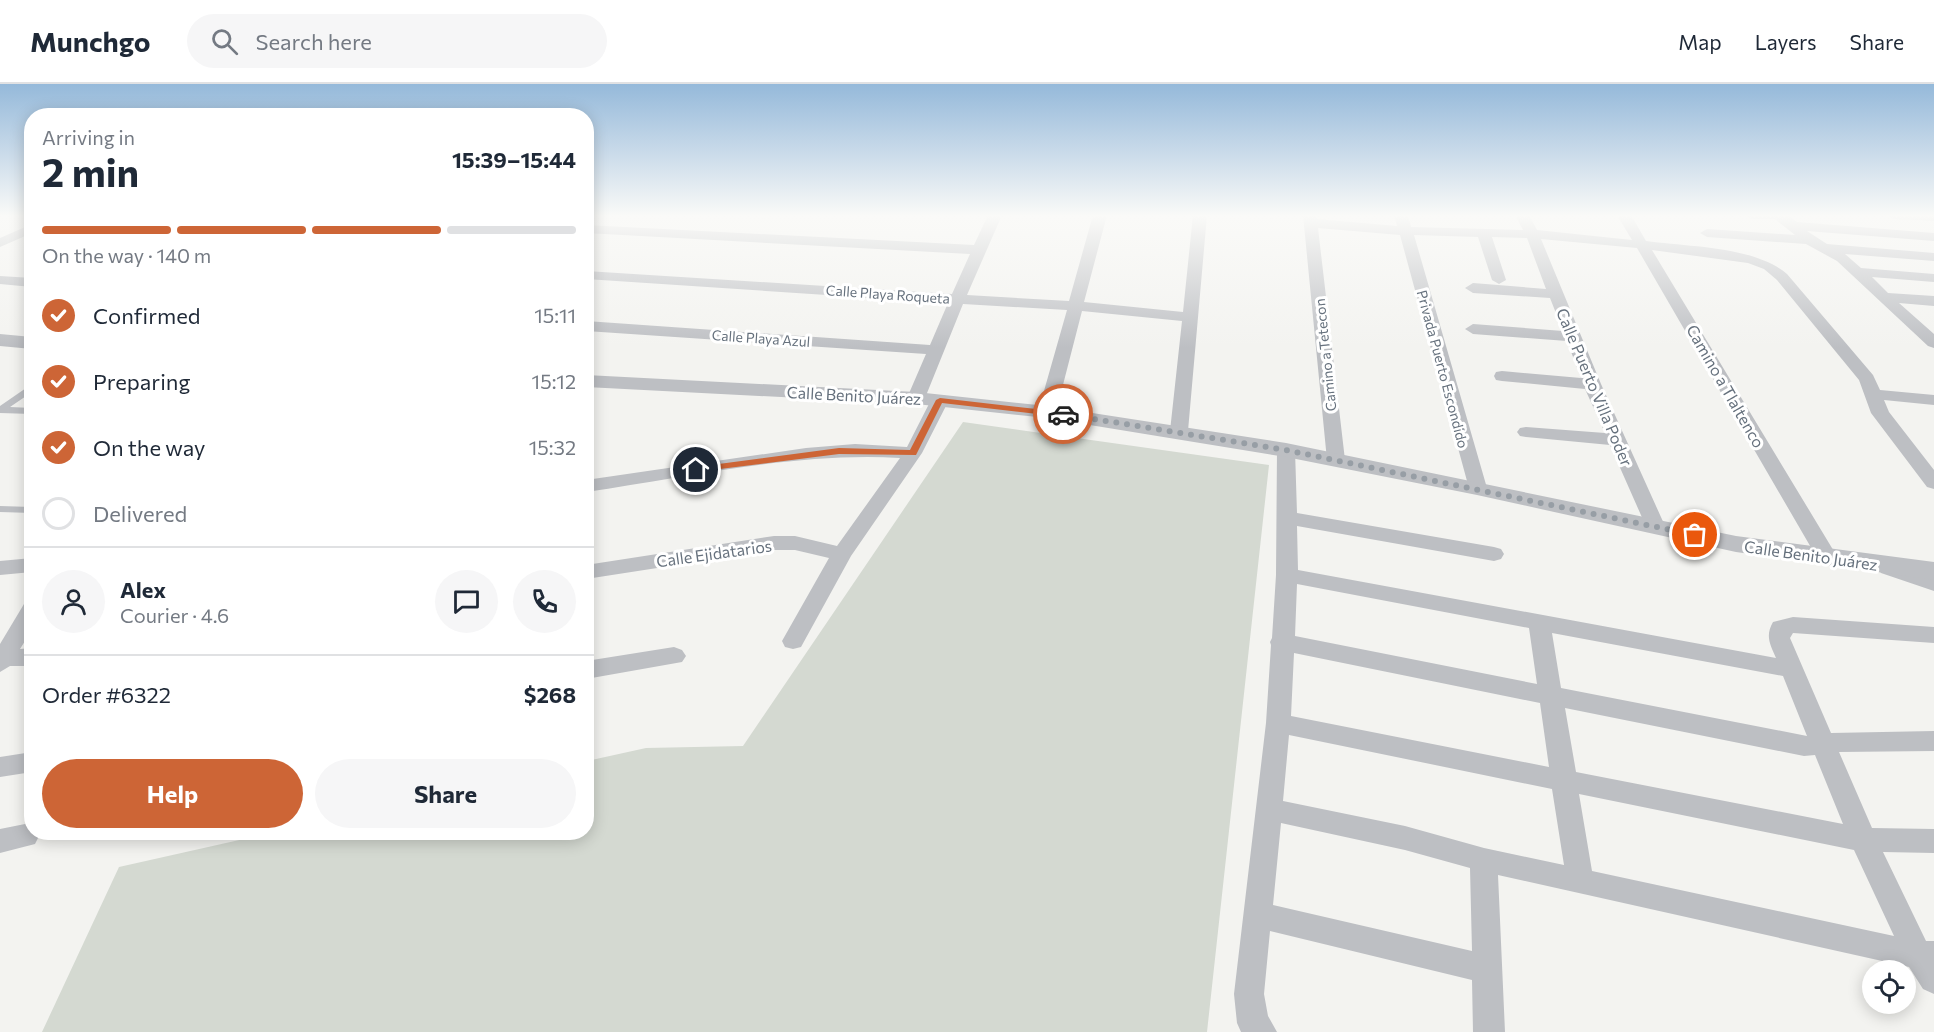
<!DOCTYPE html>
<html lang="en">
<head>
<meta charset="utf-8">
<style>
  body { margin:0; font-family:Commissioner,sans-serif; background:#f6f6f7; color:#1f2937; height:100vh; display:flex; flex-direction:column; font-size:22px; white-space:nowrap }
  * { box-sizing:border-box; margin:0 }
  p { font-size:20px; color:#747a83 }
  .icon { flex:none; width:33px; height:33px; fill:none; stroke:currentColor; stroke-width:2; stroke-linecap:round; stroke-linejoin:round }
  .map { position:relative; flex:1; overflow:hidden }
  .details { position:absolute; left:24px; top:24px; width:570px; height:732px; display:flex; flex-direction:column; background:#fff; border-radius:24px; box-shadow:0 3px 15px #0003 }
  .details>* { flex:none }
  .buttons { position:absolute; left:1862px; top:876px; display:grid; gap:12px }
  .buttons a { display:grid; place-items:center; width:54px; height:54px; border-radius:50%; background:#fff; box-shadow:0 3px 15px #0003; font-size:30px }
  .pin { position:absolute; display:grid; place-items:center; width:51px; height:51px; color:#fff; margin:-26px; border:3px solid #fff; border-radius:50%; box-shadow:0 2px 6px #0007 }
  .courier { position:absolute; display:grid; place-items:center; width:60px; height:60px; margin:-30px; border:4px solid #cd6536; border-radius:50%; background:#fff; color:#222; box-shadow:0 2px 8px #0007 }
  .summary em { font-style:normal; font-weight:700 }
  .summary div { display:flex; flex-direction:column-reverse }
  .summary { display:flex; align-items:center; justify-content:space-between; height:102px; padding:0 18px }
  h1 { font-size:39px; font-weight:700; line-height:45px }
  .bar { display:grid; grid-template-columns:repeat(4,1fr); gap:9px 6px; align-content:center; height:72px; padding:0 18px }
  .bar i { height:8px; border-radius:4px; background:#e0e1e3 }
  .bar .on { background:#cd6536 }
  .bar p { grid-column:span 4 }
  .line { display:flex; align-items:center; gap:15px; padding:0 18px; border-top:2px solid #e0e1e3 }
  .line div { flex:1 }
  .round { display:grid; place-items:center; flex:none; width:63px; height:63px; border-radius:32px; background:#f6f6f7 }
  ol { padding:0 18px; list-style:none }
  li { display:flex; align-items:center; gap:18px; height:66px }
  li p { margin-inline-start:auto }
  li .icon { padding:6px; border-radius:50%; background:#cd6536; color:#fff; stroke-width:4 }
  li:last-child { color:#747a83 }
  li i { width:33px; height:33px; border:3px solid #e0e1e3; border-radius:50% }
  .action { display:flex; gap:12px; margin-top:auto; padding:12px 18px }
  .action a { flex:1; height:69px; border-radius:36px; background:#cd6536; color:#fff; font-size:24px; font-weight:700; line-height:69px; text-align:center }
  .action a+a { background:#f6f6f7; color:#1f2937 }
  header { display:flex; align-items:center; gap:36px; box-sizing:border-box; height:84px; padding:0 30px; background:#fff; border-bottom:2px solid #e0e1e3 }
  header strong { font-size:28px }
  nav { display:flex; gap:33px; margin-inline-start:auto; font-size:21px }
  .search { width:420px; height:54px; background:#f6f6f7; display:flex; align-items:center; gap:15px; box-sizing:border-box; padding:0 21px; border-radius:33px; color:#747a83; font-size:22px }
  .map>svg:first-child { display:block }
</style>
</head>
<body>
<header>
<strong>Munchgo</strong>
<div class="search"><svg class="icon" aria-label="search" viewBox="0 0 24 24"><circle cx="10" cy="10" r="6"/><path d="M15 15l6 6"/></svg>Search here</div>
<nav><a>Map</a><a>Layers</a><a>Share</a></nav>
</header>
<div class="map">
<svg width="1934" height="948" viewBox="0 0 1934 948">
  <rect width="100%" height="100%" fill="#f3f3f0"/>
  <path fill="#d4d9d1" d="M963,338l306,43 -62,567h-1165l77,-165 152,-34 315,-1 1,-71 59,-13 97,-2z"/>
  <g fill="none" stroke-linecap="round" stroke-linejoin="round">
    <path fill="#bdbfc3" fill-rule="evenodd" d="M29,302h3v6l-22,15 22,1v6l-32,-1v-7z
      M0,422l32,1v6l-32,-1z"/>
    <path fill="#bdbfc3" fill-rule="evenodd" d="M988,131h14l-35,80 102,6 24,-86h14l-23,87 99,10 10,-97h14l-19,216 -3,4h-12l-3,-4 12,-110 -100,-10 -26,101 -3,4h-12l-3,-4 29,-102 -104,-6 -38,94 -3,4h-12l-3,-4 19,-44 -340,-23v-10l344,24 18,-42 -362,-24v-8l366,23 18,-40 -384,-21v-8l388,20z
      M1303,131h14v4l80,7 -3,-11h14l3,12 112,3 -8,-15h14l8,15 95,10 -15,-25h14l15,26c43,6 108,5 141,33l86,101 7,15 54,5v10l-50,-5 5,12 45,58v19l-7,-2 -56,-74 -12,-33 -82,-100 -13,-11 -16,-6 -96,-13 186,308 -4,5 -7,2 -7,-2 -183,-315 -96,-9 60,145 64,142 -3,5 -7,2 -7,-2 -38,-86 -84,-8 -6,-1 -3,-4 3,-4 6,-1 79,6 -20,-44 -83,-8 -6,-1 -2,-4 2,-4 6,-1 79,7 -14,-37 -94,-7 -8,-5 8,-5 90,7 -13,-33 -77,-5 -8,-5 8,-5 73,6 -19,-51 -35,-1 14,43 -7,4 -7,-4 -14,-43 -64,-2 73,253 -3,4h-14l-70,-257 -82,-7 27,232 -2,4h-14l-2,-4z
      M1745,131h43l9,7 137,11v8l-127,-10 20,13 107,9v8l-89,-7 16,14 73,6v8l-62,-5 16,16 46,3v10l-35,-3 35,31v14l-6,-2 -91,-85 -31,-17 -99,-7 -7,-4 7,-4 88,6 -20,-16h-23z
      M1887,131h47v6l-40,-2z
      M32,140v9l-32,14v-9z
      M0,192l32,2v9l-32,-3z
      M940,311l6,1 3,4 -27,53 -71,103 -50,91 -8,2 -8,-2 -3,-6 47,-83 -34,-8h-21l-188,29v-14l188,-29h21l42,10 63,-88c-105,-6 -210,19 -314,34v-12l220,-32 49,-4 52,3 24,-47 3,-4z
      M1286,360l7,2 2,4 2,63 197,34 7,2 3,5 -3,5 -7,2 -197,-35 1,44 478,88c-6,-14 -11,-22 -3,-36l20,-5 141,10v16l-141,-10 -3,5 41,95 103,-2v20l-95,1 33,76 62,1v24l-51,-1 43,89h8v53l-11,-5 -14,-22 -411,-92 7,157h-32l-1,-52 -202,-49 -6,63 4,22 9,16h-36l-4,-9 -3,-29 32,-271 5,-78 -1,-3 2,-4 4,-63 1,-125 2,-4zM1297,500l232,44 8,56 -242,-48zM1552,549l231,43 24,60 -246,-48zM1294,569l246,50 9,64 -258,-51zM1565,624l239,48 11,-1 28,69 -267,-52zM1289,651l263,54 12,76 -80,-17 -79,-22 -122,-25zM1579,710l275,56 40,86 -302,-65zM1281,739l124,27 65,18 2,83 -199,-46z
      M32,474v14l-32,3v-14z
      M1889,477l45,15v15l-53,-18 -3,-5 3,-5z
      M32,518v28l-12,19 12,-1v18h-22l-10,6v-28l24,-40z
      M674,563l8,3 4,6 -4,6 -96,17v-18z
      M32,668v20l-32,5v-20z
      M25,740l7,3v5h5l2,4 -4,8 -35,9v-24z"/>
    <path fill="#bdbfc3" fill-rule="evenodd" d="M0,250l32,3v12l-32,-3z
      M586,291l330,17 131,14 239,37 450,93 198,26v18l-198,-28 -259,-57 -191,-38 -239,-39 -131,-14 -330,-17z"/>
  </g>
  <linearGradient id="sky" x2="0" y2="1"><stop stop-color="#95b9da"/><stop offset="0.5" stop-color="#fafaf8"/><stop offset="1" stop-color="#fafaf8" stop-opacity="0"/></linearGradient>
  <rect width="1934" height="264" fill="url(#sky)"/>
  <path fill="#cd6536" d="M940,314l123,14 4,2 -4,3 -121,-14 -26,52 -77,-1 -143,18 -4,-2 4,-3 143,-19 71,2 26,-50z"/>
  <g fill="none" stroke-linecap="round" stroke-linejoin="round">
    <path stroke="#979ea5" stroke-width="6" stroke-dasharray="0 10.8" d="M1063,330l223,36 409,85"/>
  </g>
  <g text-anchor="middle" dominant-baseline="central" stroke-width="6" stroke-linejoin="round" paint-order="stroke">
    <g font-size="14" fill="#66717d" stroke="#fff">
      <text transform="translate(888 210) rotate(4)">Calle Playa Roqueta</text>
      <text transform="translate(761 254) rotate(4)">Calle Playa Azul</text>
      <text transform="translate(1325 271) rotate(-96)">Camino a Tetecon</text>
      <text transform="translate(1443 285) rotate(75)">Privada Puerto Escondido</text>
    </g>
    <g font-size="16" fill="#66717d" stroke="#fff">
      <text transform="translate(1726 302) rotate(60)">Camino a Tlaltenco</text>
      <text transform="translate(1595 303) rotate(67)">Calle Puerto Villa Poder</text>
      <text transform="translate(854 311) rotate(3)">Calle Benito Juárez</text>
      <text transform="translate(714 469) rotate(-8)">Calle Ejidatarios</text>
      <text transform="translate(1811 471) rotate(8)">Calle Benito Juárez</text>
    </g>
  </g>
</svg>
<div class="buttons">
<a><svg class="icon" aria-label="locate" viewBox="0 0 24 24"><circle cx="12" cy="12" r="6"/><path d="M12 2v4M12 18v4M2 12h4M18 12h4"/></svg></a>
</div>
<div class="pin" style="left:1695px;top:451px;background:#ea580c"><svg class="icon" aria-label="bag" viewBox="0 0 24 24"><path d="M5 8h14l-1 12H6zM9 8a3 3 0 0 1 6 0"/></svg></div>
<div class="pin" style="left:696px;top:386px;background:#1f2937"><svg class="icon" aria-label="home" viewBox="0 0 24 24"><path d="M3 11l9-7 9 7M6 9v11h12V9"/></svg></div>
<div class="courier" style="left:1063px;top:330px"><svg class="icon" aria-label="car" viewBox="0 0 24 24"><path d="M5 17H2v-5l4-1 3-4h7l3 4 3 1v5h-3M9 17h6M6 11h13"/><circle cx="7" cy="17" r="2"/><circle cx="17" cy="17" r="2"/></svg></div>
<section class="details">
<div class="summary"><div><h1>2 min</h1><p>Arriving in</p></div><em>15:39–15:44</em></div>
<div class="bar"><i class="on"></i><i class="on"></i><i class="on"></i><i></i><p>On the way · 140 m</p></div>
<ol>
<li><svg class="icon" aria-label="check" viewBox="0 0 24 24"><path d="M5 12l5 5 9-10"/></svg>Confirmed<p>15:11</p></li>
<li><svg class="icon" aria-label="check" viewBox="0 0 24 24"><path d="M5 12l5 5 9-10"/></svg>Preparing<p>15:12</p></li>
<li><svg class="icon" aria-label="check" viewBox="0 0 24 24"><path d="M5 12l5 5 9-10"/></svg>On the way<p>15:32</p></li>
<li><i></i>Delivered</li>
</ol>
<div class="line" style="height:108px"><a class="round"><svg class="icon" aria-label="person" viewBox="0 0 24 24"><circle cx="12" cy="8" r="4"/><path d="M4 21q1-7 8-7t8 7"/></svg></a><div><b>Alex</b><p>Courier · 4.6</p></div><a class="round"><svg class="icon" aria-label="chat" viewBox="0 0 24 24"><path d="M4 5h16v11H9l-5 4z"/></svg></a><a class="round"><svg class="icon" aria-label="phone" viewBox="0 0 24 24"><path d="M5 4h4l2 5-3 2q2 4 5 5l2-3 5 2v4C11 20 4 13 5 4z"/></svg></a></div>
<div class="line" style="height:78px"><div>Order #6322</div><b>$268</b></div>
<div class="action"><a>Help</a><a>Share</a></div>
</section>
</div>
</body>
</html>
